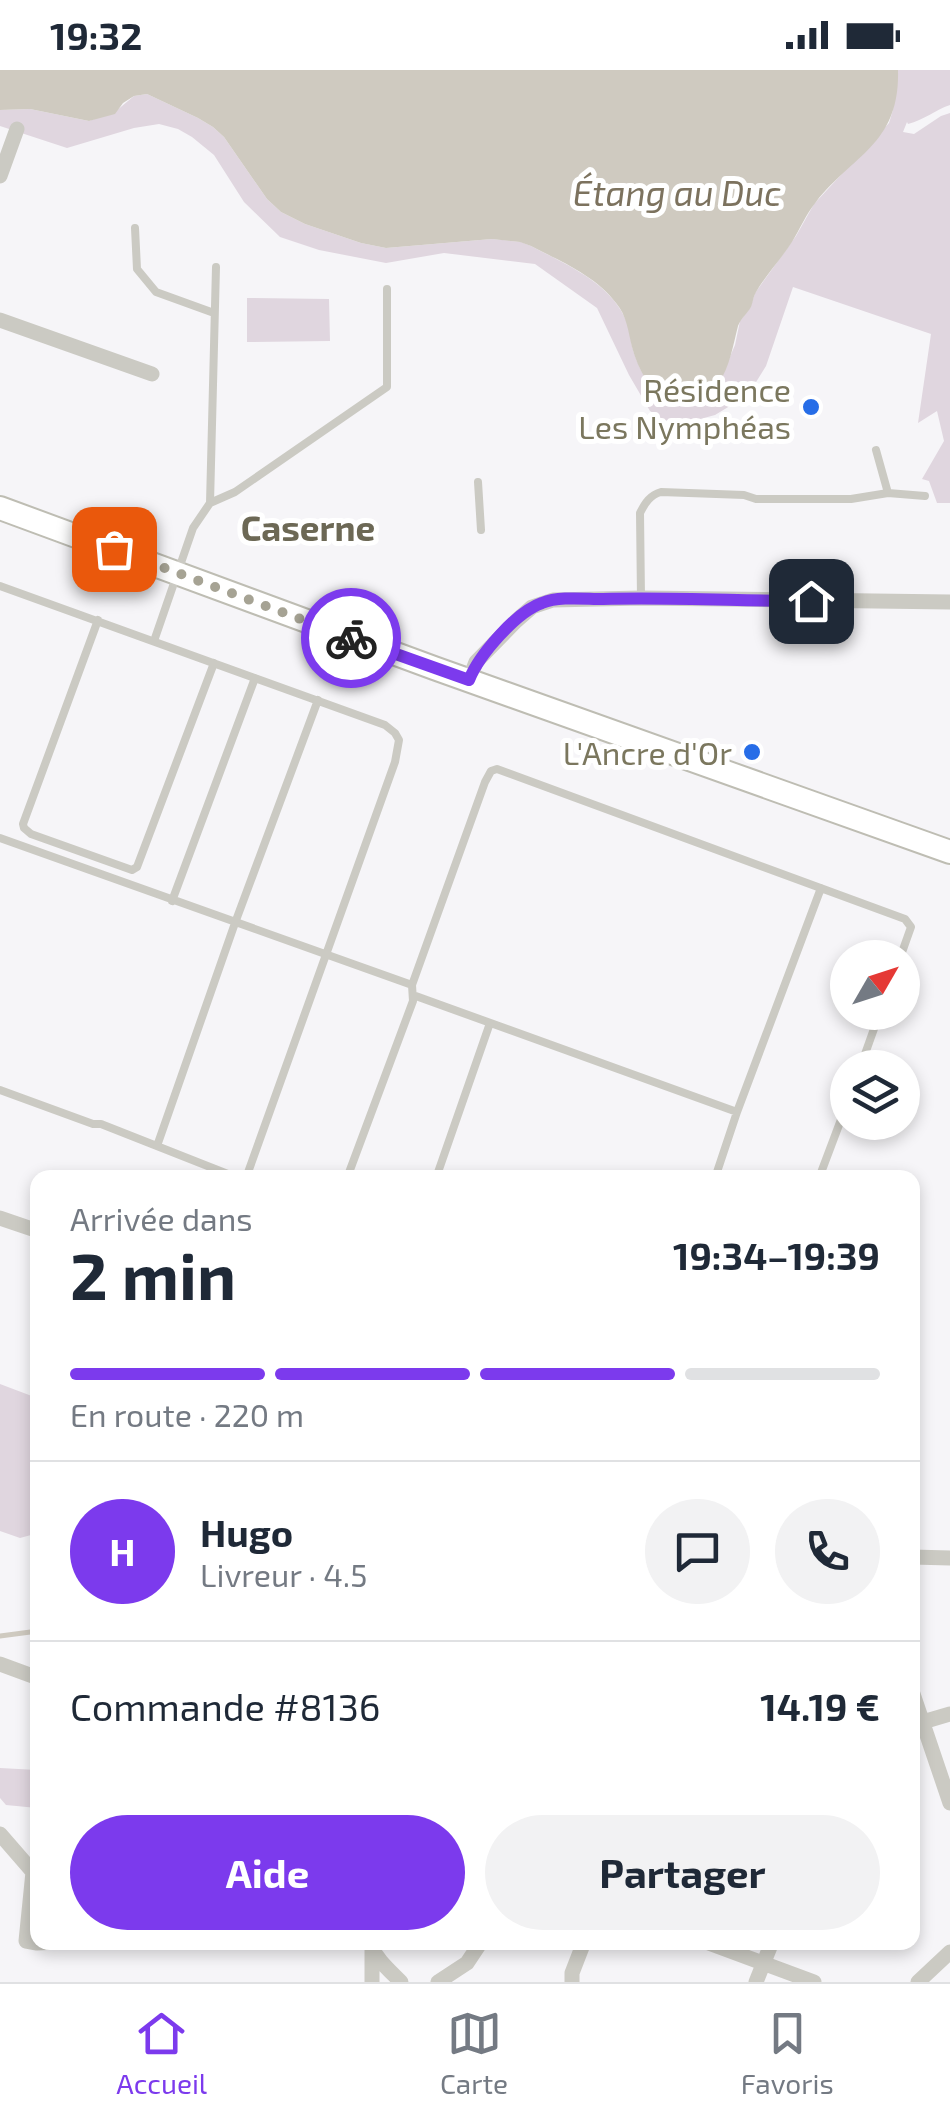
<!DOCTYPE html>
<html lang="fr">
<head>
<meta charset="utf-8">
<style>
  body { margin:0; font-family:"Exo 2",sans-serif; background:#f2f2f3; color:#1f2937; height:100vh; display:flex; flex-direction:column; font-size:38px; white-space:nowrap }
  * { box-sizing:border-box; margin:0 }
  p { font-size:32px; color:#747a83 }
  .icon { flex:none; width:55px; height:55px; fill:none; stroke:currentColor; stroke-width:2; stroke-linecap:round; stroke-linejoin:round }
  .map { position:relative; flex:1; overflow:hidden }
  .panel { position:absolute; left:30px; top:1100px; width:890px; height:780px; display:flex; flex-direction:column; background:#fff; border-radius:20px; box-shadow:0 5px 15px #0003 }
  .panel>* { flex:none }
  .needle { width:65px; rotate:51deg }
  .controls { position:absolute; left:830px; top:870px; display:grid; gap:20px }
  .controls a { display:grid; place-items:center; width:90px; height:90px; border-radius:50%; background:#fff; box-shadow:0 5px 15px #0003; font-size:50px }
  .pin { position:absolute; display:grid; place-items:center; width:85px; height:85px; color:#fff; margin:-42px; border-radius:20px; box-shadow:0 5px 15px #0006 }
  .courier { position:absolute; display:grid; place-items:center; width:100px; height:100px; margin:-50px; border:8px solid #7c3aed; border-radius:50%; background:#fff; color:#222; box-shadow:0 2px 12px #0007 }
  .overview em { font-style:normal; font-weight:700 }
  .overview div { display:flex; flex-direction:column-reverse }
  .overview { display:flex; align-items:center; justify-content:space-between; height:170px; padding:0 40px }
  h1 { font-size:65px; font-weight:700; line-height:75px }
  .bar { display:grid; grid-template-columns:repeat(4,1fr); gap:15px 10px; align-content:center; height:120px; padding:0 40px }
  .bar i { height:12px; border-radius:8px; background:#e0e1e3 }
  .bar .current { background:#7c3aed }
  .bar p { grid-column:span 4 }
  .line { display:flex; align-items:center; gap:25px; padding:0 40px; border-top:2px solid #e0e1e3 }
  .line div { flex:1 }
  .round { display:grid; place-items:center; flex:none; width:105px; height:105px; border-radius:52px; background:#f2f2f3 }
  .action { display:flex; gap:20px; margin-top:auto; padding:20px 40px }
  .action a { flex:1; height:115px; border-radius:60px; background:#7c3aed; color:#fff; font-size:40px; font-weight:700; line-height:115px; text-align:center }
  .action a+a { background:#f2f2f3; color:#1f2937 }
  .status { display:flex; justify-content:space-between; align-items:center; height:70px; padding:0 50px; background:#fff; direction:ltr }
  .status svg { height:28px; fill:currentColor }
  .dock { display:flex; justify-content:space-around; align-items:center; height:140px; border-top:2px solid #e0e1e3; background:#fff; font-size:28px; color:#747a83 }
  .dock a { display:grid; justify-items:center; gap:5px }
  .dock .current { color:#7c3aed }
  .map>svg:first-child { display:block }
</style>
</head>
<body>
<div class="status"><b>19:32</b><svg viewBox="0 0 49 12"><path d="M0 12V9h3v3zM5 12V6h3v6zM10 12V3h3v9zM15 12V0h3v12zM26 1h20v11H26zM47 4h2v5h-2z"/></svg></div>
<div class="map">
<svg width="950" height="1912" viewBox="0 0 950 1912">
  <rect width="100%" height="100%" fill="#f6f5f8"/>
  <path fill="#e0d6df" d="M898,0h52v35c-15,5 -26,15 -42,19l-1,-2 -4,10 11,2 27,-18 9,-3v390h-13l-8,-22 -7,-2 22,-38 -7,-30 -19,12 13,-89 -138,-47 -27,79 -18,29 -33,20 -33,9 -18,-4 -14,-9 -21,-36 -32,-67 -62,-44 -91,-11 -58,10 -67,-13 -39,-13 -36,-35 -30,-47 -22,-18 -14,-8 -19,-5 -25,4 -67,20 -67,-22v-16l30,-1 59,12 27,-10 18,-15 13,-2 51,24 15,9 11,10 43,62 14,13 24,12 56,19 25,5 106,-9 29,3 10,4c32,17 76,35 93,70 5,10 6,19 8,30 5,20 16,39 30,54l30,2 20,-12 8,-10 15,-35 5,-24 10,-13 5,-15 41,-57 18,-32 75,-81 4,-13z
    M247,228l82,1 1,42 -83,1z
    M0,1314l37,14v122l-6,15 -11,3 -20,-7z
    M0,1698l37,2v38l-31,-3 -6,-7z"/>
  <path fill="#cfcac0" d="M0,0h898c2,74 -44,84 -82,132 -10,12 -16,27 -24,40 -11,17 -26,33 -36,50 -3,5 -3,10 -5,15 -4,7 -10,11 -13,19 -5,19 -8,41 -20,58 -12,15 -31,19 -48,22 -19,-14 -32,-36 -38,-59 -4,-16 -5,-31 -16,-44 -20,-27 -56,-42 -85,-57l-11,-4 -28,-3 -106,9 -25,-5 -56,-19 -24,-12 -14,-13 -43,-62 -11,-10 -15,-9 -51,-24 -13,2 -11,7 -8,11 -26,7 -59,-12 -30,1z"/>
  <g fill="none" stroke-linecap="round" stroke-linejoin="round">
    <path stroke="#cfcac0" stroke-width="5" d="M0,1566l38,-5"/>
    <defs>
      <path id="secondary" d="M0,438l434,160 516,184"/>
    </defs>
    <use href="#secondary" stroke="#bebdb3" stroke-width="26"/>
    <path stroke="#cbcac3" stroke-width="8" d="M135,158l2,41 19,23 58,21
      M876,380l12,43
      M478,412l3,48
      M210,433l6,-236
      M0,516l385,139 10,8 4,7 -4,22 -149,416
      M641,528l-1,-85c5,-10 10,-18 21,-21l83,3 12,4h95l37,-6 37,3
      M98,550l-75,204 1,4 7,6 101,36 5,-3 77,-204
      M154,571l39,-113 17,-25 25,-11 152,-105v-98
      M0,768l412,147
      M172,831l83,-223
      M413,925l324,117
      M860,998l20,-56
      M0,1020l93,34h8l137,54
      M157,1076l78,-223 83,-223
      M347,1108l66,-177 -1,-16 73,-203 6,-11 6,-2 408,150 6,8 -11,31
      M436,1108l54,-155
      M715,1108l22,-66 84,-224
      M819,1108l29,-77"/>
    <path stroke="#cbcac3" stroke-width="15" d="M0,106l17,-47
      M0,250l152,54
      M469,610l7,-18 40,-41 16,-14 21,-7 88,-2 309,4
      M0,1148l38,13
      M912,1487l38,1
      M0,1594l38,14
      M912,1621l38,112
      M916,1654l34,-10
      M0,1764l33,38 -7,69 11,2 20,-1
      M369,1872c7,17 20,28 32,40
      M706,1872l108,40
      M372,1912v-32
      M438,1912l29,-19 14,-21
      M572,1912v-9l12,-31
      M756,1912l16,-40
      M918,1912l32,-30"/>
    <use href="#secondary" stroke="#fff" stroke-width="22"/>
  </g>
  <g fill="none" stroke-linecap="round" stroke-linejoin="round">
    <path stroke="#a6a394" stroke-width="10" stroke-dasharray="0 18" d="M114,479l237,89"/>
    <path stroke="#7c3aed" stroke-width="12" d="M351,568l118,42c10,-25 47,-68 73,-77 18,-7 42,-4 61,-4 69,-2 139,2 208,2"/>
  </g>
  <g fill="#276de7" stroke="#fff" stroke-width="4">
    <circle cx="811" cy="337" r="10"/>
    <circle cx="752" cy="682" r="10"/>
  </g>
  <g text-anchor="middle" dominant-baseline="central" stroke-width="10" stroke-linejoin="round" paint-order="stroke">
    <g font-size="32" fill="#7b775e" stroke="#fff" text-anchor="end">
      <text x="791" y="319">Résidence<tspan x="791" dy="37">Les Nymphéas</tspan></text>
      <text x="732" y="682">L'Ancre d'Or</text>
    </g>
    <g font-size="35" font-style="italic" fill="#7c725e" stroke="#fff">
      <text x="677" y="122">Étang au Duc</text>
    </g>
    <g font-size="35" font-weight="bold" fill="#6c6855" stroke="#fff">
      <text x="308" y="457">Caserne</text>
    </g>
  </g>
</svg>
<div class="controls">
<a><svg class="needle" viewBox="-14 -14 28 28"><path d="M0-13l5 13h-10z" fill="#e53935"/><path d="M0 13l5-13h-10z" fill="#747a83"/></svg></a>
<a><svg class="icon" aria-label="layers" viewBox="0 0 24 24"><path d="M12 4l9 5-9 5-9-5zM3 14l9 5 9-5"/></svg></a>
</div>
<div class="pin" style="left:114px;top:479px;background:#ea580c"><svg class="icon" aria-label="bag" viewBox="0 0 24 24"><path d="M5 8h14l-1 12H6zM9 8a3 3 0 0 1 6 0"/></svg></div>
<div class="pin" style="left:811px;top:531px;background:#1f2937"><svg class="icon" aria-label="home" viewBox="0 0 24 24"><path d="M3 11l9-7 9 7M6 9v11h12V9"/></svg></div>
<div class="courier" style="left:351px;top:568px"><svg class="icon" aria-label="bike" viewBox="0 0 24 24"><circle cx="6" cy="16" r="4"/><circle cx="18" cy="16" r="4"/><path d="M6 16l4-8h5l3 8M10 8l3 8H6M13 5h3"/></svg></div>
<section class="panel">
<div class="overview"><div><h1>2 min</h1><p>Arrivée dans</p></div><em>19:34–19:39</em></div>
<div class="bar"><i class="current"></i><i class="current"></i><i class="current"></i><i></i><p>En route · 220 m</p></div>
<div class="line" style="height:180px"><b class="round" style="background:#7c3aed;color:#fff">H</b><div><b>Hugo</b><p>Livreur · 4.5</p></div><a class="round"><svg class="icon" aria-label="chat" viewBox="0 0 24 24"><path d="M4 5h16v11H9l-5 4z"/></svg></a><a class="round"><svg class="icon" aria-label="phone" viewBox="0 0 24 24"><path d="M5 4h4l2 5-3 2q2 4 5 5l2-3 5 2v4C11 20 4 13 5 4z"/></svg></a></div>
<div class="line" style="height:130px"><div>Commande #8136</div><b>14.19 €</b></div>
<div class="action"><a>Aide</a><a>Partager</a></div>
</section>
</div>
<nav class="dock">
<a class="current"><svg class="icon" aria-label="home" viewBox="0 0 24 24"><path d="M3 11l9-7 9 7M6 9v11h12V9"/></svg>Accueil</a>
<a><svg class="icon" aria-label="map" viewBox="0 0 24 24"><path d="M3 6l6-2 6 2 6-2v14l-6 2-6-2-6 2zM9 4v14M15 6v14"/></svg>Carte</a>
<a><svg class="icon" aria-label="saved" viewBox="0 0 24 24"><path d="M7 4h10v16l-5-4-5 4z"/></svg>Favoris</a>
</nav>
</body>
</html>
